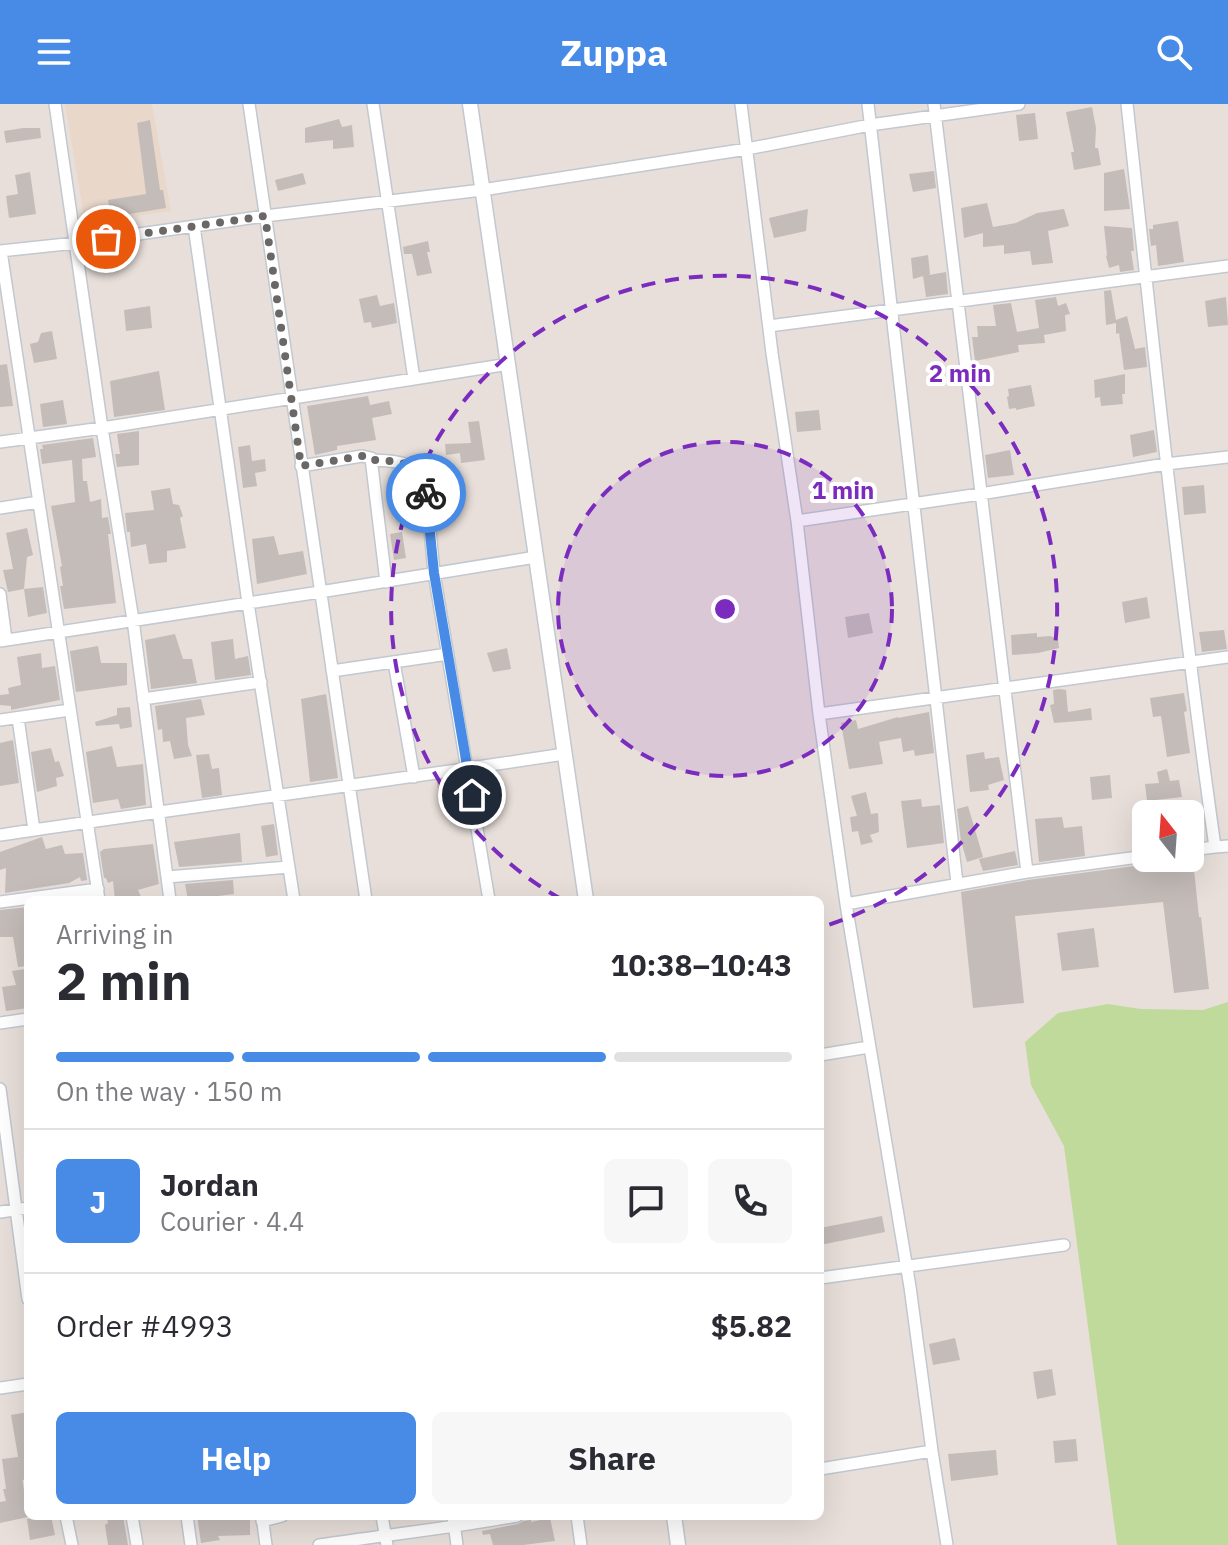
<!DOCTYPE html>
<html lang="en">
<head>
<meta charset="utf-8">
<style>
  body { margin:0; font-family:"IBM Plex Sans",sans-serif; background:#f7f7f7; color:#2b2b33; height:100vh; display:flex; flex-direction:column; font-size:30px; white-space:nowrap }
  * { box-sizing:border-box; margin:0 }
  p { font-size:26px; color:#7c7c81 }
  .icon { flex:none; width:44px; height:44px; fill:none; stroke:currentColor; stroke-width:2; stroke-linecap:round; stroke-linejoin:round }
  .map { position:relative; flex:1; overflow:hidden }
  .drawer { position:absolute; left:24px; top:792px; width:800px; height:624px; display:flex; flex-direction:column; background:#fff; border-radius:12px; box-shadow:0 8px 32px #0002 }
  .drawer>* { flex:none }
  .needle { width:52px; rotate:343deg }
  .buttons { position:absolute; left:1132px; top:696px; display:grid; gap:16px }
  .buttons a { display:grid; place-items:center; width:72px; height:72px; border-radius:12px; background:#fff; box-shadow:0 8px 32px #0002; font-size:40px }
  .pin { position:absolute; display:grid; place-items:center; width:68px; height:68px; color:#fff; margin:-34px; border:4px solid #fff; border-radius:50%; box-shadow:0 2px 8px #0007 }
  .courier { position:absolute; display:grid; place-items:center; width:80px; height:80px; margin:-40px; border:6px solid #488be7; border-radius:50%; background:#fff; color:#222; box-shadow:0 2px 10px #0007 }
  .headline em { font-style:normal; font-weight:700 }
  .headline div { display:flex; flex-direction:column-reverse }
  .headline { display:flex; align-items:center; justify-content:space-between; height:136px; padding:0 32px }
  h1 { font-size:52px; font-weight:700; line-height:60px }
  .bar { display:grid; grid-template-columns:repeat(4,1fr); gap:12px 8px; align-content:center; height:96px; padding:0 32px }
  .bar i { height:10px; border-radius:6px; background:#e1e1e2 }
  .bar .selected { background:#488be7 }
  .bar p { grid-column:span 4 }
  .line { display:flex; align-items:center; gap:20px; padding:0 32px; border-top:2px solid #e1e1e2 }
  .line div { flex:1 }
  .round { display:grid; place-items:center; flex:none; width:84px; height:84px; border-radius:12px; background:#f7f7f7 }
  .cta { display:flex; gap:16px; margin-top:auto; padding:16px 32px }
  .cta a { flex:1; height:92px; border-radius:12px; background:#488be7; color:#fff; font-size:32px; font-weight:700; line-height:92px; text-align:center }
  .cta a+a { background:#f7f7f7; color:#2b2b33 }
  header { display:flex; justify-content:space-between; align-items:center; height:104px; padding:0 32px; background:#488be7; color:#fff; font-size:36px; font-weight:700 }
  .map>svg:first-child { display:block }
</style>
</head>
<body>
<header><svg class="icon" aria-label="menu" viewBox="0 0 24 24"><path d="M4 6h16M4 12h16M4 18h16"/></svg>Zuppa<svg class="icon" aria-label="search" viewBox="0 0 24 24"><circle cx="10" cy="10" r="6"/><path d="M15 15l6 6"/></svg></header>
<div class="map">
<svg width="1228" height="1441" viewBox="0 0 1228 1441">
  <rect width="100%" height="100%" fill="#e8dfda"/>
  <path fill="#e9d8ca" d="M65,0h87l19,107 -86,13z"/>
  <path fill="#bfda9b" d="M1228,898v543h-111l-53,-399 -33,-61 -6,-43 33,-29 50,-9 33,5 62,1z"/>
  <path fill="#c4bcb9" d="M1092,3l4,21 -1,20h3l3,17 -27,5 -3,-18h3l-8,-40z
    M1035,9l3,26 -19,2 -3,-26z
    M339,15l3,8 10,-2 2,22 -21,2v-9l-28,3v-15z
    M150,16l10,70h3l3,18 -55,9 -3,-17 38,-6 -9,-71z
    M23,24h17l1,10 -35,5 -2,-12z
    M1124,65l6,40 -26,2v-38z
    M934,67l2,17 -23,4 -4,-18z
    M30,68l6,42 -27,4 -3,-22 12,-2 -3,-19z
    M303,69l3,11 -28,7 -3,-11z
    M987,99l6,24 23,-4 21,-10 27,-4 5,17 -21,5 5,32 -21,2 -2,-14 -26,3v-9l-21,2v-14l-19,5 -3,-30z
    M808,105l-2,22 -32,7 -5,-20z
    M1178,117l6,41 -26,4 -2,-21 -5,1 -2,-17h4v-4z
    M1104,122l28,2 2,23h-3l3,19 -14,2 -1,-7 -10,3 -3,-12 1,-1z
    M428,137l2,11h-3l5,21 -15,3 -5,-22h-8l-1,-7z
    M928,151l2,19 -1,1 17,-3 2,22 -22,3 -3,-21 -10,3 -2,-21z
    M1111,186l5,30 11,-4 8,33 10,-2 2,20 -23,3 -5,-37 -3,1v-11l-10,2 -2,-34z
    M377,191l3,11 14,-3 3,20 -25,5 -1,-6 -7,1 -5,-24z
    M1056,193l2,9 8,-3 4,11 -5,1 1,16 -22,4 1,8 -27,2 1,7 -44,9 -3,-24h6l-1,-11h19l-3,-21 18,-2 6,29 22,-4 -4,-28z
    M1226,193l2,28 -20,2 -3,-26z
    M150,202l2,22 -26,3 -2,-21z
    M52,227l5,28 -23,4 -4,-19 8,-2 3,-9z
    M7,260l6,42 -13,1v-42z
    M159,267l6,39 -51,7 -4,-36z
    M1125,270v20h-3l1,10 -22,2 -1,-9 -5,1 -1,-18z
    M1031,281l4,21 -19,4v-2l-7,1 -2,-12 2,-1 -1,-7z
    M368,292l2,9 19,-4 3,13 -20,4 4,22 -39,6v4l-22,5 -8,-49z
    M63,296l4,24 -24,3 -3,-23z
    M819,306l2,20 -24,2 -2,-20z
    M479,317l6,39 -24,3 -1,-10 -14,2 -1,-11 26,-1 -3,-21z
    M1154,326l3,22 -24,5 -3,-22z
    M139,327v34l-22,2 -2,-13h5l-3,-20z
    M93,334l3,19 -14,2 1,22h4l3,21 11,-3 1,19 6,-1 3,17h-3l8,69 -52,6 -4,-23h3l-3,-19 2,-1 -11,-60 24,-4 -3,-42 -30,4 -2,-15h3l-1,-4z
    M250,341l2,16 13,-2 1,12 -11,2 2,13 -14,2 -5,-41z
    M1010,346l4,25 -26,3 -3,-23z
    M1204,381l2,28 -22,2 -2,-28z
    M170,384l3,16 6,1 4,11 -3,2 6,30 -19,3v11l-18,2 -3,-20 -15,3 -1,-15h-3l-2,-19 29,-3 -3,-19z
    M27,424l6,27 -6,2 -3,32 -16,3 -5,-22 10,-1 -7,-36z
    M402,428l4,26 -12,2 -4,-26z
    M274,432l5,19 24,-4 4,23 -50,10 -5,-45z
    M43,483l4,26 -19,4 -4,-28z
    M1147,493l3,21 -25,5 -3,-21z
    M869,509l4,20 -25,5 -3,-21z
    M1224,526l3,19 -25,3 -3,-20z
    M1037,529v4l13,-1 8,3 1,9 -21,5 -26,2 -1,-20z
    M175,530l8,25h9l5,24 -46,6 -6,-49z
    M233,535l2,20 13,-3 3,19 -36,5 -4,-38z
    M98,542l3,17h26v22l-51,7 -6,-41z
    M507,544l4,21 -18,3 -6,-19z
    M41,549l1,15 13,-2 5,34 -49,10v-4l-11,-1v-10l9,-1 -1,-6 13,-3 -4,-28z
    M1059,585l7,1 2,22 23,-4 1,12 -38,3 -4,-18 4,-1 -1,-14z
    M1184,589l3,18 -3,1 6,41 -23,4 -6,-41 -8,1 -3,-19z
    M326,590l12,84 -28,4 -9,-83z
    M201,595l4,16 -19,3 2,27 4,11 -18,3 -4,-18 -7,1 -1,-13 -4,1 -3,-24z
    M130,603l2,20 -12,2 -1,-5 -23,2 -1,-4 22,-7v-7z
    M929,608l5,41 -19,3 -1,-6 -11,2 -2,-14 -22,4 4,22 -34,5 -8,-46 15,-3 2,9 40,-12v1z
    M13,636l6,43 -19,3v-43z
    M112,642l5,21 26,-3 3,41 -25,4 -3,-10 -25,4 -7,-51z
    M51,644l4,14 4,-1 5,15 -8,2 1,8 -20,6 -6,-40z
    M984,648l1,7 14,-2 5,23 -16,5 1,5 -19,2 -4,-37z
    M209,650l3,15 7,-1 3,27 -20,3 -6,-43z
    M1167,665l3,12 9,-1 3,17 -35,4 -2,-17 14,-1 -2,-11z
    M1110,671l2,23 -20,2 -2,-23z
    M460,674l3,20 -13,3 -1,-6 -10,1 -2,-14z
    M866,688l5,22 7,-1 1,19 -9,3 3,7 -12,3 -3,-14 -6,1 -2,-15 7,-1 -6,-20z
    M921,695l1,8 18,-2 4,38 -37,5 -6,-47z
    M968,702l15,51 -16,5 -6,-21 -4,-32z
    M1062,713l2,11 18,-2 3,30 -46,6 -4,-43z
    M274,720l4,31 -12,2 -5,-31z
    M240,729l2,29 -63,5 -5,-25z
    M42,733l4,12 16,-4 3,9 18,-1 4,27 -6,1 -1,-4 -11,6 -64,10 1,-25 -6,2v-18z
    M153,740l6,40 -21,6 3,7 -11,3h-15l-2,-19 -5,2 -2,-5h-2l-4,-26 4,-3z
    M1015,747l3,14 -35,6 -4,-12z
    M1193,756l6,57h2l8,72 -35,4 -11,-91 -148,14 9,87 -51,5 -12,-116 67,-12 114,-15z
    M233,776l1,14 -16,2 1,4h-31l-3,-16z
    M28,803v59l-10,1 -5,-30h-13v-27z
    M1094,824l5,39 -37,4 -5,-38z
    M25,865l3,17v22l-22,3 -4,-24 14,-2 -4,-14z
    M882,1112l3,16 -65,13v-17z
    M955,1234l5,22 -27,5 -4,-21z
    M1052,1265l4,26 -19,4 -4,-27z
    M28,1308v67l-6,1v-3l6,40 -28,6v-21l6,-1 -3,-12h3l-4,-30 16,-2 3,17 -10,-59z
    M1076,1335l2,22 -23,2 -2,-22z
    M996,1346l2,25 -47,6 -3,-27z
    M45,1412h6l4,19 -25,5 -3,-21z
    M107,1412h16l5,29h-20l-3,-20 3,-2z
    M197,1412h53v19l-32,1 2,4 -19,3z
    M550,1414l5,23 -32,4h-30l-3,-11 -7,1 -1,-4 36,-7 6,-3 7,-1v2z"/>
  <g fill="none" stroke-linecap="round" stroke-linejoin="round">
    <defs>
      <path id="minor" d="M55,0l47,324 31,192 37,280
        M249,0l117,796
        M373,0l41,275
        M741,0l31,249 25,168 22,193 27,190 64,383 22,164 15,94
        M868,0l89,779
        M934,0l93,768
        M1127,0c27,248 53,496 88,743l13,-1
        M194,122l54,377 46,297
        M0,147l76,-8 189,-27 217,-26 265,-41 123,-24 149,-21
        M1,147l98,649
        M769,222l459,-60
        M0,338l102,-14 407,-64
        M372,356c26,1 41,0 54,26l8,87 55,327
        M301,362l61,-10 9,2 15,124
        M0,404l39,-6
        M797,417l183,-27 186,-30 62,-7
        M0,490l6,46
        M0,537l320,-49 216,-35
        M394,558l20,115
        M332,567l116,-17
        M143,595l118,-17
        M819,610l409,-57
        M18,614l16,112
        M0,616l70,-10
        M0,731c188,-28 376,-52 564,-81
        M1190,746l25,-3
        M167,773l122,-10
        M0,798l98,-13
        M846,800l181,-32 119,-16
        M0,919l28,-4
        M820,951l49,-8
        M0,985l28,210
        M0,1108l28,-4
        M820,1174l244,-33
        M0,1284l28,-4
        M820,1365l112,-18
        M66,1412l6,29
        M132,1412l5,29
        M187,1412l4,29
        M262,1412l4,29
        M382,1412l5,29
        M453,1412l4,29
        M577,1412l4,29
        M262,1417l20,-5
        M319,1441c66,-10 132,-17 198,-29"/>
      <path id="tertiary" d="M470,0l116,796
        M674,1412l4,29"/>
    </defs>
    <use href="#minor" stroke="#c2c8d0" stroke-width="14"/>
    <use href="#tertiary" stroke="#c2c8d0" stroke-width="17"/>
    <use href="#minor" stroke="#fff" stroke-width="11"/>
    <use href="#tertiary" stroke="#fff" stroke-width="14"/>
  </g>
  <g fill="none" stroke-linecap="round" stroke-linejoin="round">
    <path stroke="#6b6766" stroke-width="8" stroke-dasharray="0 14.4" d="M106,135l159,-23 36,250 61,-10 9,2 1,2c26,1 51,1 54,33"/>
    <path stroke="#488be7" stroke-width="10" d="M426,389l8,80 38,222"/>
  </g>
  <circle cx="725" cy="505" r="167" fill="#7b2cbf" fill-opacity=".12"/>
  <g fill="none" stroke="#7b2cbf" stroke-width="4" stroke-dasharray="14 10">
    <circle cx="725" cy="505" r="167"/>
    <path d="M561 795A333 333 0 1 1 822 823"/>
  </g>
  <circle cx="725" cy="505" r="12" fill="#7b2cbf" stroke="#fff" stroke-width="4"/>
  <g font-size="24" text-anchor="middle" font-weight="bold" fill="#7b2cbf" stroke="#fff" stroke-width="8" stroke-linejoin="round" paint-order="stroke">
    <text x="960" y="278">2 min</text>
    <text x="843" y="395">1 min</text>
  </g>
</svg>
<div class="buttons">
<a><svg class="needle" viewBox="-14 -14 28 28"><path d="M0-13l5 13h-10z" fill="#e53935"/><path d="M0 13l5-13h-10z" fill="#7c7c81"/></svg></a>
</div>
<div class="pin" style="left:106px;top:135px;background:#ea580c"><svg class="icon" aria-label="bag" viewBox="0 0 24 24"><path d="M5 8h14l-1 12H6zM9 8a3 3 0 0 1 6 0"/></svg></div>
<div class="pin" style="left:472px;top:691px;background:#1f2937"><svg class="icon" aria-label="home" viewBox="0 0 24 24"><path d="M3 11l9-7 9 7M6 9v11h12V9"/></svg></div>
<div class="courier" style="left:426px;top:389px"><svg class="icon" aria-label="bike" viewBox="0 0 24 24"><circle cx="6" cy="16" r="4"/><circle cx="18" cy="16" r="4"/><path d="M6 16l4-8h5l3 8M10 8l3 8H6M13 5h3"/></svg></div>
<section class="drawer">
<div class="headline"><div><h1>2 min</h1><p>Arriving in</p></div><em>10:38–10:43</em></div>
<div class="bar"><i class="selected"></i><i class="selected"></i><i class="selected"></i><i></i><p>On the way · 150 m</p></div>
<div class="line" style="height:144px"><b class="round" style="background:#488be7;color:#fff">J</b><div><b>Jordan</b><p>Courier · 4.4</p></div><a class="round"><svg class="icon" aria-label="chat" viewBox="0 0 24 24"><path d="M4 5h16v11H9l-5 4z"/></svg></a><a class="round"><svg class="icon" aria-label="phone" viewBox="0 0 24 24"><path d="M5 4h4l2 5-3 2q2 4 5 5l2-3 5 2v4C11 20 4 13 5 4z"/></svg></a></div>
<div class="line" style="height:104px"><div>Order #4993</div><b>$5.82</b></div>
<div class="cta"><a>Help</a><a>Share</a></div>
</section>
</div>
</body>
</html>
